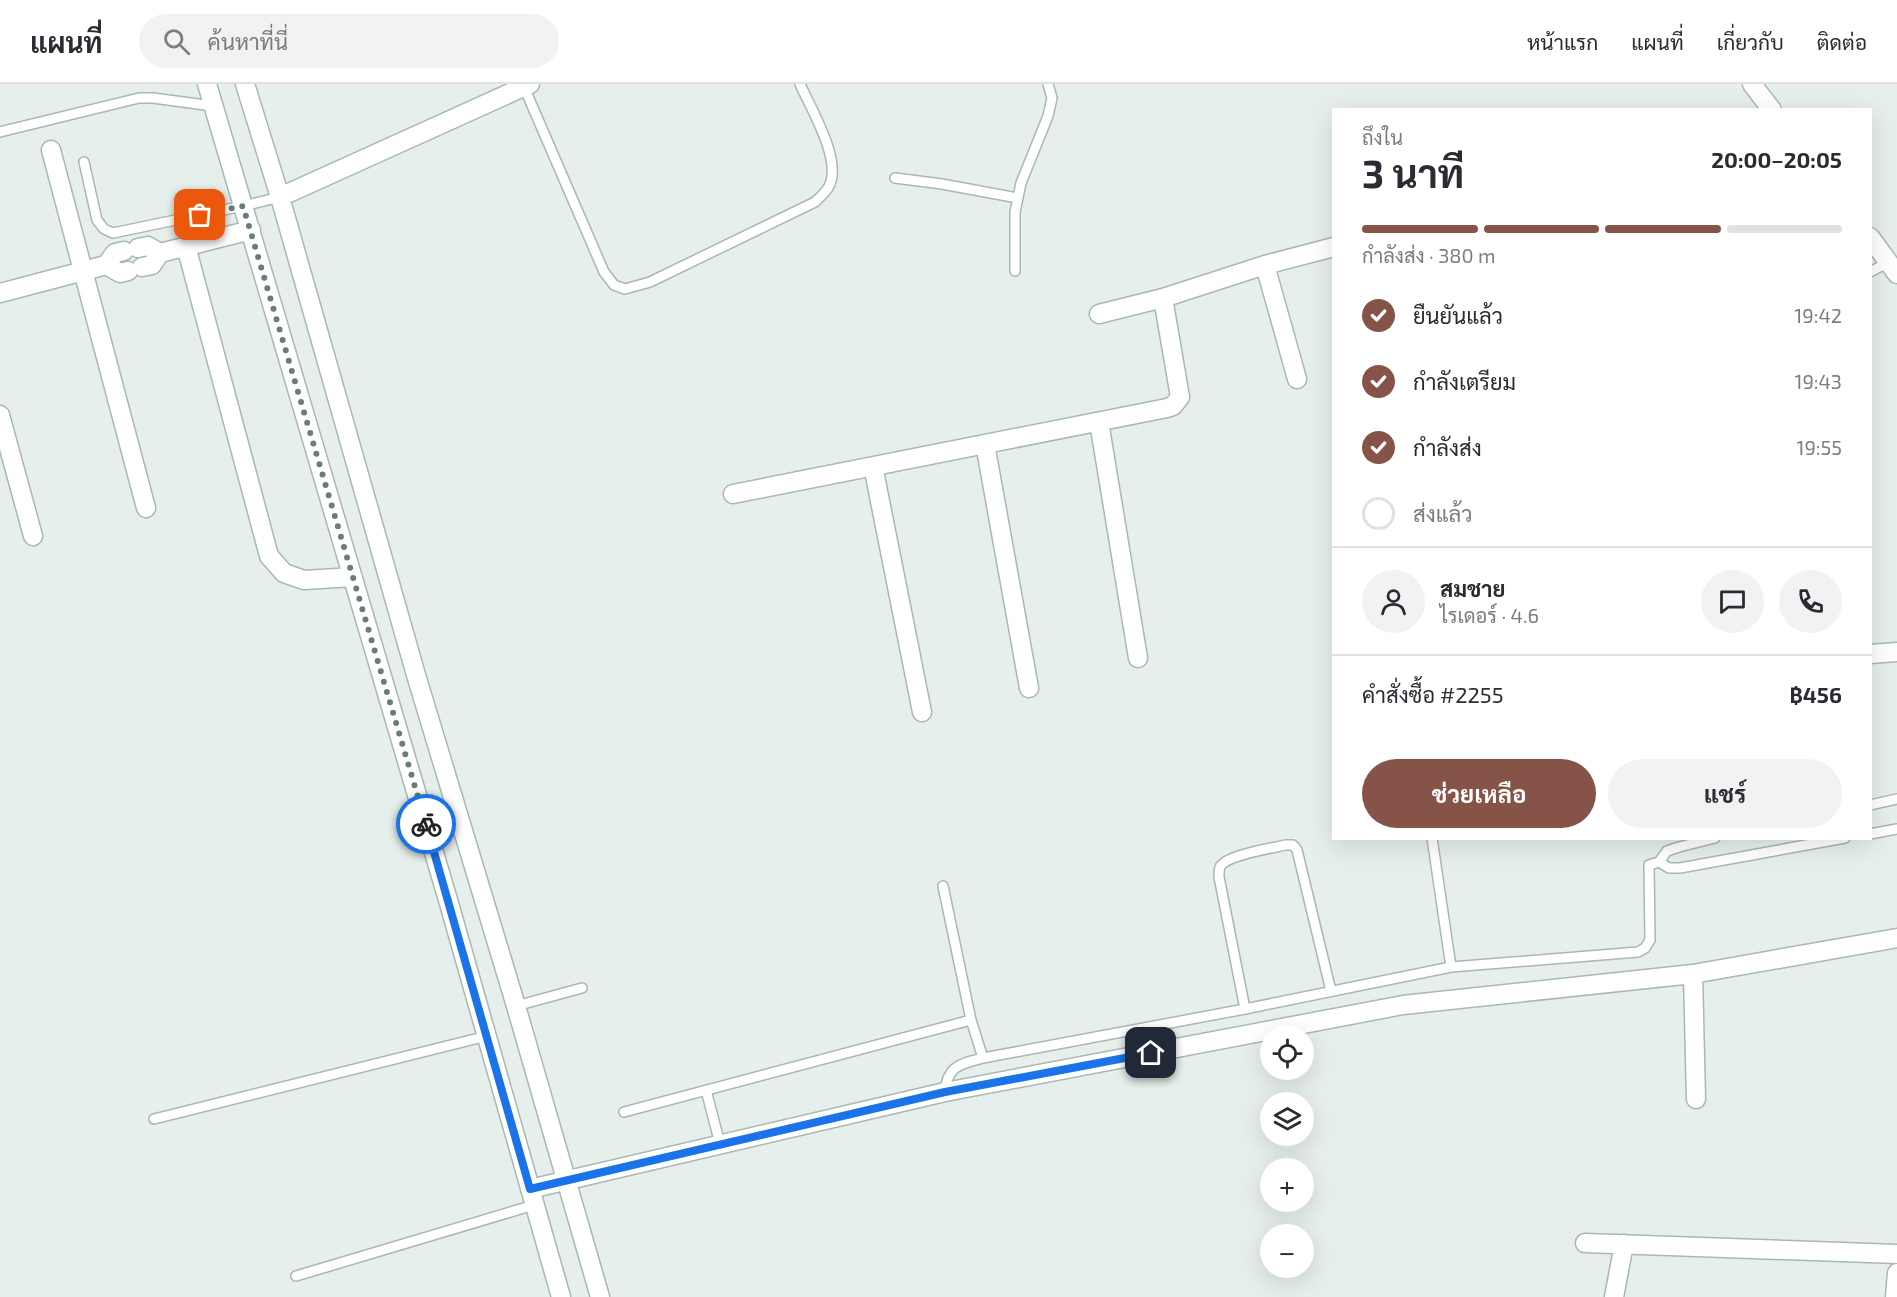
<!DOCTYPE html>
<html lang="th">
<head>
<meta charset="utf-8">
<style>
  body { margin:0; font-family:"Exo 2",Sarabun,sans-serif; background:#f2f2f3; color:#2b2b33; height:100vh; display:flex; flex-direction:column; font-size:22px; white-space:nowrap }
  * { box-sizing:border-box; margin:0 }
  p { font-size:20px; color:#7c7c81 }
  .icon { flex:none; width:33px; height:33px; fill:none; stroke:currentColor; stroke-width:2; stroke-linecap:round; stroke-linejoin:round }
  .map { position:relative; flex:1; overflow:hidden }
  .sheet { position:absolute; left:1332px; top:24px; width:540px; height:732px; display:flex; flex-direction:column; background:#fff; border-radius:0px; box-shadow:0 6px 24px #0002 }
  .sheet>* { flex:none }
  .controls { position:absolute; left:1260px; top:942px; display:grid; gap:12px }
  .controls a { display:grid; place-items:center; width:54px; height:54px; border-radius:50%; background:#fff; box-shadow:0 6px 24px #0002; font-size:30px }
  .pin { position:absolute; display:grid; place-items:center; width:51px; height:51px; color:#fff; margin:-26px; border-radius:12px; box-shadow:0 3px 9px #0006 }
  .courier { position:absolute; display:grid; place-items:center; width:60px; height:60px; margin:-30px; border:4px solid #1a73e8; border-radius:50%; background:#fff; color:#222; box-shadow:0 2px 8px #0007 }
  .headline em { font-style:normal; font-weight:700 }
  .headline div { display:flex; flex-direction:column-reverse }
  .headline { display:flex; align-items:center; justify-content:space-between; height:102px; padding:0 30px }
  h1 { font-size:39px; font-weight:700; line-height:45px }
  .bar { display:grid; grid-template-columns:repeat(4,1fr); gap:9px 6px; align-content:center; height:72px; padding:0 30px }
  .bar i { height:8px; border-radius:4px; background:#e1e1e2 }
  .bar .selected { background:#855347 }
  .bar p { grid-column:span 4 }
  .line { display:flex; align-items:center; gap:15px; padding:0 30px; border-top:2px solid #e1e1e2 }
  .line div { flex:1 }
  .round { display:grid; place-items:center; flex:none; width:63px; height:63px; border-radius:32px; background:#f2f2f3 }
  ol { padding:0 30px; list-style:none }
  li { display:flex; align-items:center; gap:18px; height:66px }
  li p { margin-inline-start:auto }
  li .icon { padding:6px; border-radius:50%; background:#855347; color:#fff; stroke-width:4 }
  li:last-child { color:#7c7c81 }
  li i { width:33px; height:33px; border:3px solid #e1e1e2; border-radius:50% }
  .primary-button { display:flex; gap:12px; margin-top:auto; padding:12px 30px }
  .primary-button a { flex:1; height:69px; border-radius:36px; background:#855347; color:#fff; font-size:24px; font-weight:700; line-height:69px; text-align:center }
  .primary-button a+a { background:#f2f2f3; color:#2b2b33 }
  header { display:flex; align-items:center; gap:36px; box-sizing:border-box; height:84px; padding:0 30px; background:#fff; border-bottom:2px solid #e1e1e2 }
  header strong { font-size:28px }
  nav { display:flex; gap:33px; margin-inline-start:auto; font-size:21px }
  .search { width:420px; height:54px; background:#f2f2f3; display:flex; align-items:center; gap:15px; box-sizing:border-box; padding:0 21px; border-radius:33px; color:#7c7c81; font-size:22px }
  .map>svg:first-child { display:block }
</style>
</head>
<body>
<header>
<strong>แผนที่</strong>
<div class="search"><svg class="icon" aria-label="search" viewBox="0 0 24 24"><circle cx="10" cy="10" r="6"/><path d="M15 15l6 6"/></svg>ค้นหาที่นี่</div>
<nav><a>หน้าแรก</a><a>แผนที่</a><a>เกี่ยวกับ</a><a>ติดต่อ</a></nav>
</header>
<div class="map">
<svg width="1897" height="1213" viewBox="0 0 1897 1213">
  <rect width="100%" height="100%" fill="#e6efeb"/>
  <g fill="none" stroke-linecap="round" stroke-linejoin="round">
    <defs>
      <path id="service" d="M524,3l80,185 10,13 11,4 25,-7 165,-80c4,-4 10,-9 13,-14 16,-25 -17,-79 -28,-104
        M0,48l139,-34h14l60,8
        M84,78l13,58 7,9 9,4 130,-27 37,-9
        M895,94l47,6 76,14
        M1015,187v-59l6,-29 27,-67 4,-18 -4,-14
        M1870,188l19,-10
        M1870,721l27,-6
        M1870,750l27,-5
        M1659,778l10,6h11l165,-30
        M943,802l28,134
        M1451,883l187,-15 7,-4 5,-8 -1,-75 10,-3 8,-11 12,-4 36,-9
        M516,922l66,-18
        M1245,925l-26,-132c0,-2 0,-9 1,-10 6,-12 52,-19 66,-22h7l4,5 34,141
        M706,1006l14,54
        M945,1008c2,-26 15,-28 38,-34l262,-49 206,-42 -19,-129
        M624,1028l347,-92 12,38
        M154,1035l333,-83
        M296,1192l238,-71"/>
      <path id="minor" d="M207,0l241,816 113,397
        M245,0l35,113 136,478 100,331 84,291
        M1752,0l20,26
        M51,66l95,358
        M280,113l250,-113
        M1870,153l27,37
        M186,162l83,310 15,17 20,7 49,-3
        M138,164l10,-2 12,7
        M106,181l14,8 8,-2
        M1265,181l32,114
        M142,183l10,-2 8,-12 91,-23
        M0,209l106,-28 9,-12 9,-2
        M1099,230l64,-16
        M0,331l33,121
        M1099,338l39,236
        M985,360l44,244
        M873,382l49,246
        M733,410l434,-86 6,-2 7,-9 -17,-99 102,-33 69,-18
        M1870,570l27,-2
        M1693,890l3,125
        M530,1105l415,-97 458,-87 290,-31 204,-36
        M1585,1159l312,11
        M1614,1213l10,-53
        M1895,1213l2,-24"/>
    </defs>
    <use href="#service" stroke="#a8b8b2" stroke-width="12"/>
    <use href="#minor" stroke="#a8b8b2" stroke-width="21"/>
    <use href="#service" stroke="#fff" stroke-width="9"/>
    <use href="#minor" stroke="#fff" stroke-width="18"/>
  </g>
  <g fill="none" stroke-linecap="round" stroke-linejoin="round">
    <path stroke="#687f78" stroke-width="6" stroke-dasharray="0 10.8" d="M200,131l43,-9 183,618"/>
    <path stroke="#1a73e8" stroke-width="8" d="M426,740l104,365 415,-97 206,-39"/>
  </g>
</svg>
<div class="controls">
<a><svg class="icon" aria-label="locate" viewBox="0 0 24 24"><circle cx="12" cy="12" r="6"/><path d="M12 2v4M12 18v4M2 12h4M18 12h4"/></svg></a>
<a><svg class="icon" aria-label="layers" viewBox="0 0 24 24"><path d="M12 4l9 5-9 5-9-5zM3 14l9 5 9-5"/></svg></a>
<a>+</a>
<a>−</a>
</div>
<div class="pin" style="left:200px;top:131px;background:#ea580c"><svg class="icon" aria-label="bag" viewBox="0 0 24 24"><path d="M5 8h14l-1 12H6zM9 8a3 3 0 0 1 6 0"/></svg></div>
<div class="pin" style="left:1151px;top:969px;background:#1f2937"><svg class="icon" aria-label="home" viewBox="0 0 24 24"><path d="M3 11l9-7 9 7M6 9v11h12V9"/></svg></div>
<div class="courier" style="left:426px;top:740px"><svg class="icon" aria-label="bike" viewBox="0 0 24 24"><circle cx="6" cy="16" r="4"/><circle cx="18" cy="16" r="4"/><path d="M6 16l4-8h5l3 8M10 8l3 8H6M13 5h3"/></svg></div>
<section class="sheet">
<div class="headline"><div><h1>3 นาที</h1><p>ถึงใน</p></div><em>20:00–20:05</em></div>
<div class="bar"><i class="selected"></i><i class="selected"></i><i class="selected"></i><i></i><p>กำลังส่ง · 380 m</p></div>
<ol>
<li><svg class="icon" aria-label="check" viewBox="0 0 24 24"><path d="M5 12l5 5 9-10"/></svg>ยืนยันแล้ว<p>19:42</p></li>
<li><svg class="icon" aria-label="check" viewBox="0 0 24 24"><path d="M5 12l5 5 9-10"/></svg>กำลังเตรียม<p>19:43</p></li>
<li><svg class="icon" aria-label="check" viewBox="0 0 24 24"><path d="M5 12l5 5 9-10"/></svg>กำลังส่ง<p>19:55</p></li>
<li><i></i>ส่งแล้ว</li>
</ol>
<div class="line" style="height:108px"><a class="round"><svg class="icon" aria-label="person" viewBox="0 0 24 24"><circle cx="12" cy="8" r="4"/><path d="M4 21q1-7 8-7t8 7"/></svg></a><div><b>สมชาย</b><p>ไรเดอร์ · 4.6</p></div><a class="round"><svg class="icon" aria-label="chat" viewBox="0 0 24 24"><path d="M4 5h16v11H9l-5 4z"/></svg></a><a class="round"><svg class="icon" aria-label="phone" viewBox="0 0 24 24"><path d="M5 4h4l2 5-3 2q2 4 5 5l2-3 5 2v4C11 20 4 13 5 4z"/></svg></a></div>
<div class="line" style="height:78px"><div>คำสั่งซื้อ #2255</div><b>฿456</b></div>
<div class="primary-button"><a>ช่วยเหลือ</a><a>แชร์</a></div>
</section>
</div>
</body>
</html>
